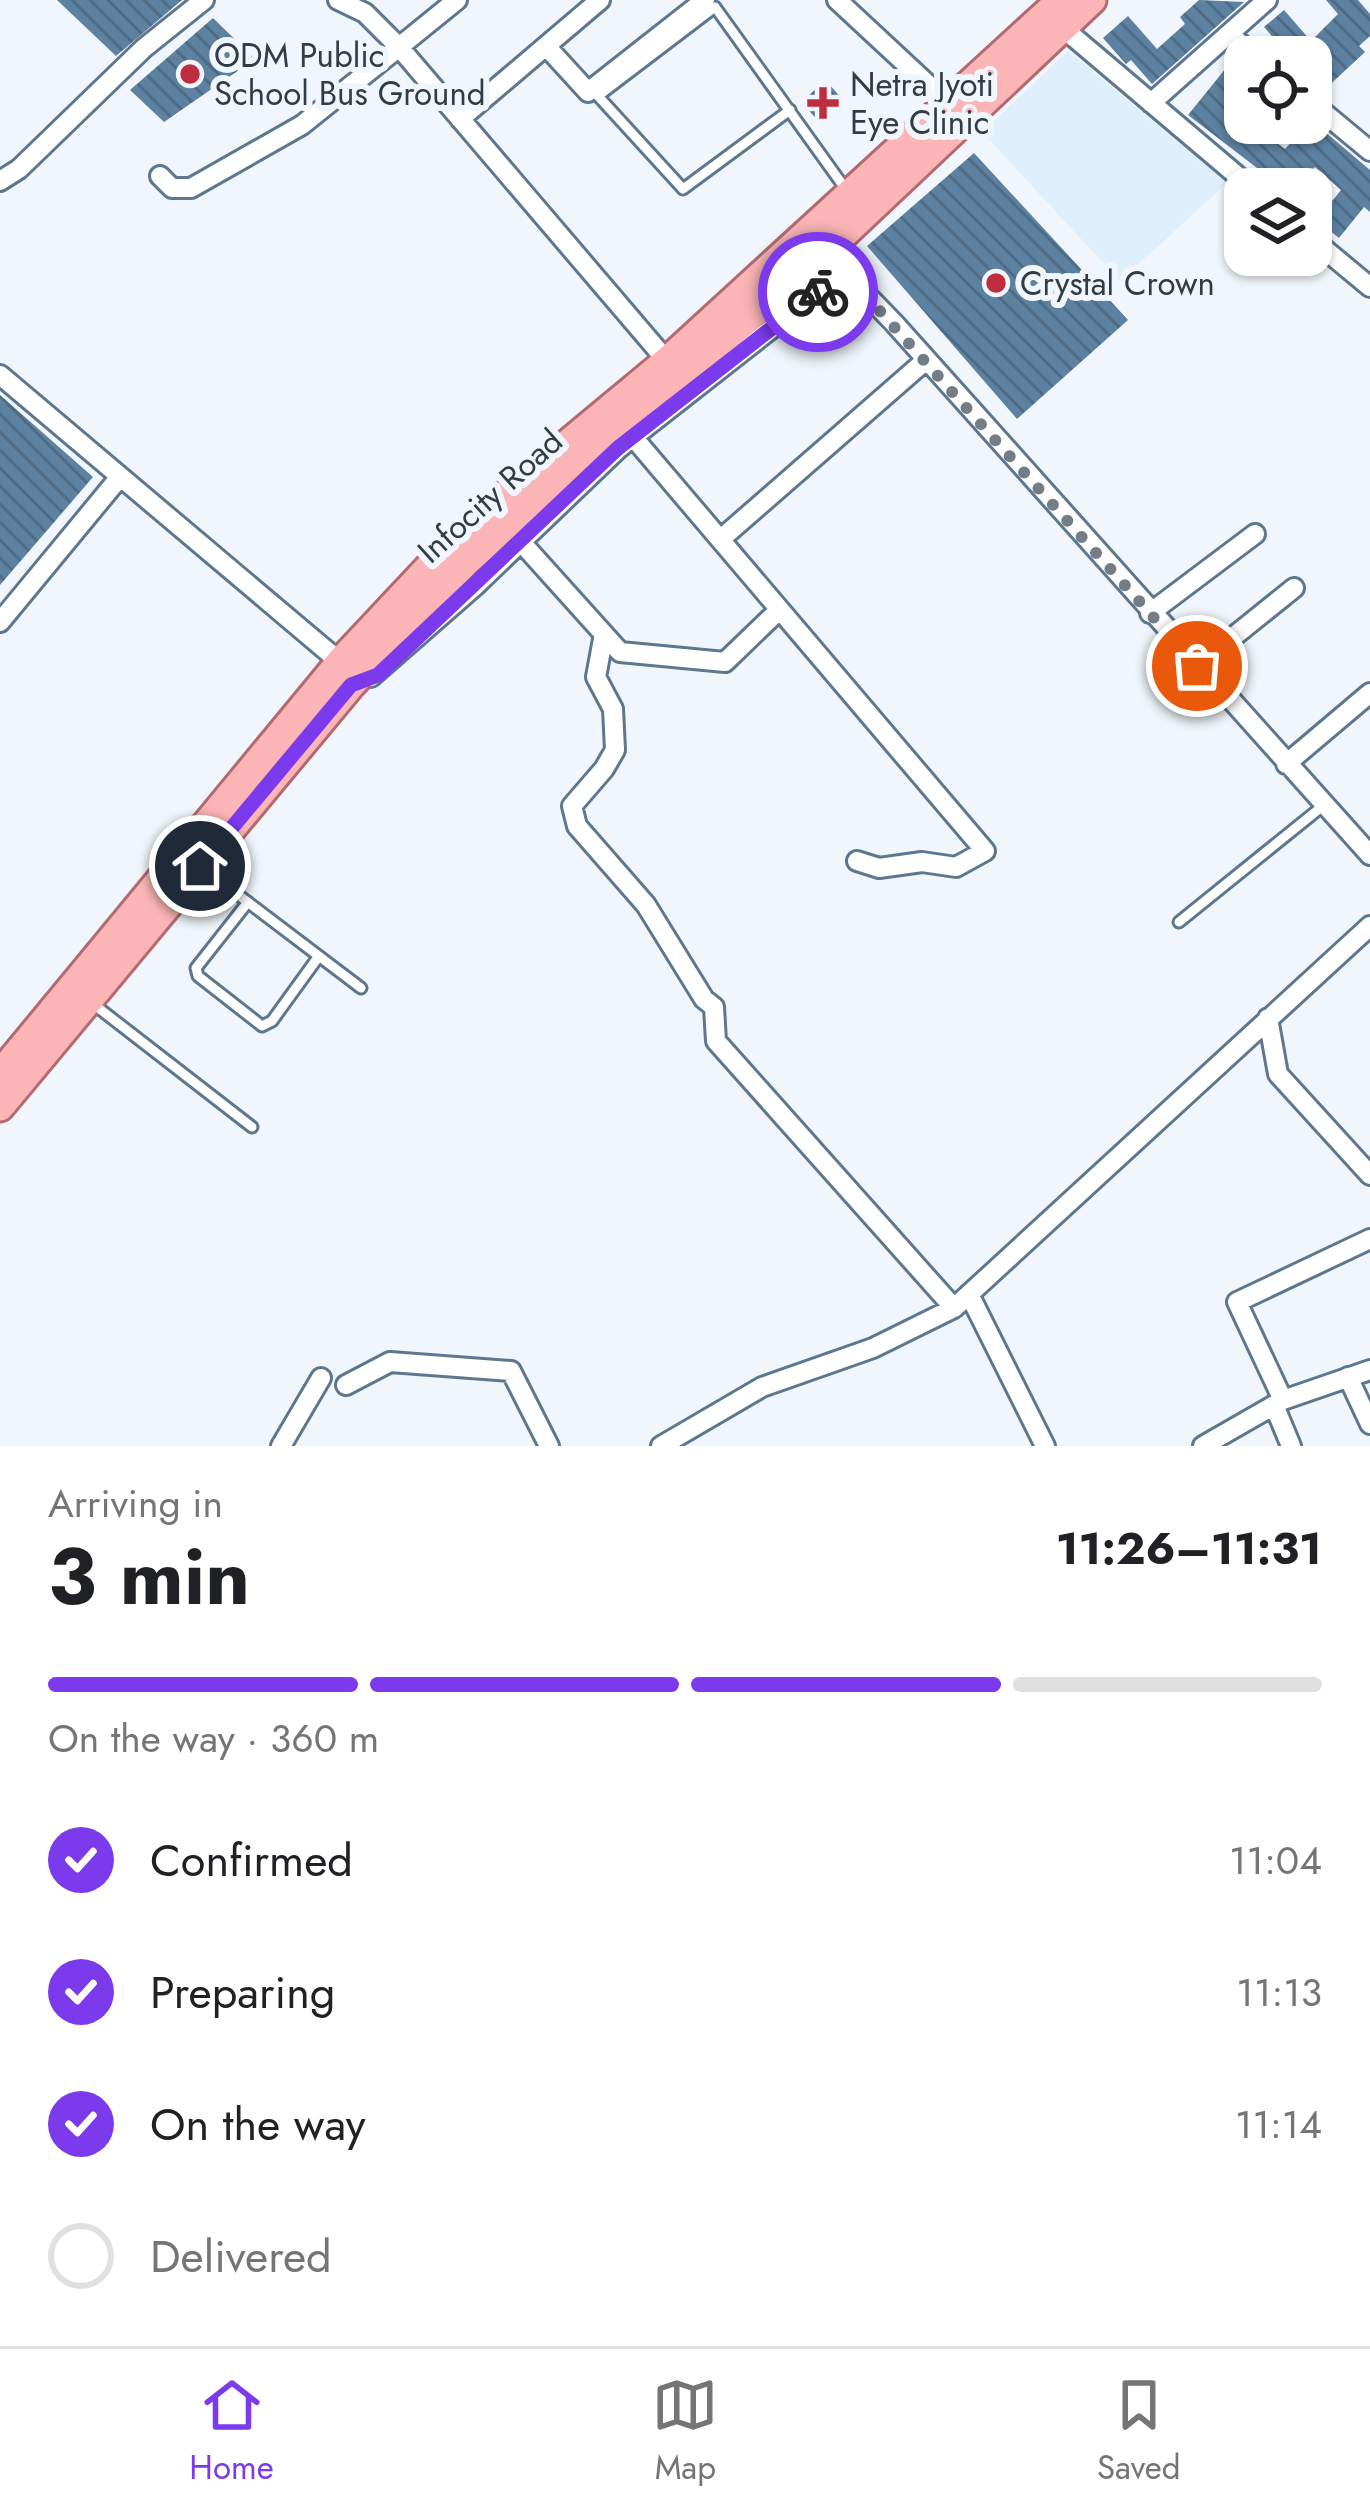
<!DOCTYPE html>
<html lang="en">
<head>
<meta charset="utf-8">
<style>
  body { margin:0; font-family:Jost,sans-serif; background:#f6f6f6; color:#202124; height:100vh; display:flex; flex-direction:column; font-size:45px; white-space:nowrap }
  * { box-sizing:border-box; margin:0 }
  p { font-size:39px; color:#757577 }
  .icon { flex:none; width:66px; height:66px; fill:none; stroke:currentColor; stroke-width:2; stroke-linecap:round; stroke-linejoin:round }
  .map { position:relative; height:1446px; overflow:hidden }
  .drawer { display:flex; flex-direction:column; background:#fff; flex:1 }
  .drawer>* { flex:none }
  .controls { position:absolute; left:1224px; top:36px; display:grid; gap:24px }
  .controls a { display:grid; place-items:center; width:108px; height:108px; border-radius:24px; background:#fff; box-shadow:0 3px 9px #0004; font-size:60px }
  .pin { position:absolute; display:grid; place-items:center; width:102px; height:102px; color:#fff; margin:-51px; border:6px solid #fff; border-radius:50%; box-shadow:0 3px 12px #0007 }
  .courier { position:absolute; display:grid; place-items:center; width:120px; height:120px; margin:-60px; border:9px solid #7c3aed; border-radius:50%; background:#fff; color:#222; box-shadow:0 3px 15px #0007 }
  .overview em { font-style:normal; font-weight:700 }
  .overview div { display:flex; flex-direction:column-reverse }
  .overview { display:flex; align-items:center; justify-content:space-between; height:204px; padding:0 48px }
  h1 { font-size:78px; font-weight:700; line-height:90px }
  .bar { display:grid; grid-template-columns:repeat(4,1fr); gap:18px 12px; align-content:center; height:144px; padding:0 48px }
  .bar i { height:15px; border-radius:9px; background:#e0e0e0 }
  .bar .active { background:#7c3aed }
  .bar p { grid-column:span 4 }
  ol { padding:0 48px; list-style:none }
  li { display:flex; align-items:center; gap:36px; height:132px }
  li p { margin-inline-start:auto }
  li .icon { padding:12px; border-radius:50%; background:#7c3aed; color:#fff; stroke-width:4 }
  li:last-child { color:#757577 }
  li i { width:66px; height:66px; border:6px solid #e0e0e0; border-radius:50% }
  .menu { display:flex; justify-content:space-around; align-items:center; height:168px; border-top:3px solid #e0e0e0; background:#fff; font-size:33px; color:#757577 }
  .menu a { display:grid; justify-items:center; gap:6px }
  .menu .active { color:#7c3aed }
  .map>svg:first-child { display:block }
</style>
</head>
<body>
<div class="map">
<svg width="1370" height="1446" viewBox="0 0 1370 1446">
  <defs>
    <pattern id="building-back-hatch" width="6" height="6" patternUnits="userSpaceOnUse" patternTransform="scale(3)"><rect width="6" height="6" fill="#5d81a1"/><path d="M-1 5l2 2M0 0l6 6M5-1l2 2" fill="none" stroke="#4d6b85"/></pattern>
  </defs>
  <rect width="100%" height="100%" fill="#f0f6fb"/>
  <path fill="#e0effc" d="M1068,51l159,132 -107,98 -138,-149z"/>
  <path fill="url(#building-back-hatch)" d="M57,0h125l-66,56z
    M1199,0l45,2 -92,82 -21,-24 -5,4 -23,-26 25,-22 29,33 28,-25 -5,-7z
    M1326,0h32l12,14v22l-11,10 6,6 -43,40 -11,-11v-24h-21l-26,-30 20,-17 27,31 27,-27z
    M213,18l42,41 -91,63 -34,-32z
    M1235,57l10,8v31l-8,13 8,6v8h19l-5,6 26,20 26,-29 59,50v42l-6,-5 -25,31 -22,-18 24,-30 -26,-23 -17,22h-30l6,-8 -86,-66z
    M829,84l14,16 -25,21 -13,-15 6,-5 -4,-4 12,-11 3,4z
    M974,153l154,167 -111,99 -150,-173z
    M0,395l93,82 -93,108z"/>
  <g fill="none" stroke-linecap="round" stroke-linejoin="round">
    <defs>
      <path id="service" d="M790,110l-107,79 -85,-93 117,-89 132,184
        M204,869l157,119
        M248,902l-52,66 2,8 64,50 10,-5 47,-65
        M1179,922l145,-117
        M92,1003l160,124"/>
      <path id="minor" d="M457,0l-58,47 268,314
        M837,0l113,105
        M1063,28l190,161
        M1229,34l27,23
        M546,46l42,46 117,-92
        M1311,102l59,49
        M1151,103l116,-103
        M460,119l140,-119
        M160,176l12,12h19l111,-63 97,-78 -34,-34 -27,-13
        M0,181l19,-12 125,-121 60,-48
        M1311,238l59,49
        M825,252l69,71 476,532
        M0,375l340,287
        M633,437l352,414 -29,16 -34,-5 -43,6 -22,-7
        M722,538l204,-178
        M521,542l99,110 105,10 54,-52
        M1150,613l105,-79
        M0,622l119,-144
        M604,634l-8,43 17,32 2,41 -11,19 -32,37 5,20 69,79 58,94 10,8 2,34 238,267
        M1197,666l97,-78
        M371,677l104,-91 143,-137 227,-178
        M1286,764l84,-71
        M1268,1018l10,56 92,101
        M969,1294l76,152
        M1348,1377l22,47
        M346,1385l44,-23 121,9 38,75
        M1283,1400l87,-30
        M1274,1405l17,41
        M281,1446l40,-68
        M661,1446l101,-59 111,-39 81,-40 416,-382
        M1203,1446l80,-46 -46,-98 133,-63"/>
      <path id="primary" d="M0,1074l340,-412 91,-97 65,-62 171,-142 394,-361
        M0,1107l351,-422 115,-123 359,-310 267,-252"/>
    </defs>
    <use href="#service" stroke="#5d778f" stroke-width="15"/>
    <use href="#minor" stroke="#5d778f" stroke-width="24"/>
    <use href="#primary" stroke="#b26a70" stroke-width="33"/>
    <use href="#service" stroke="#fff" stroke-width="9"/>
    <use href="#minor" stroke="#fff" stroke-width="18"/>
    <use href="#primary" stroke="#fbb5b6" stroke-width="27"/>
  </g>
  <g fill="none" stroke-linecap="round" stroke-linejoin="round">
    <path stroke="#747d86" stroke-width="12" stroke-dasharray="0 21.6" d="M818,292l27,-20 352,394"/>
    <path stroke="#7c3aed" stroke-width="15" d="M200,866l151,-181 27,-10 240,-227 200,-156"/>
  </g>
  <g fill="#bf2e3f" stroke="#f0f6fb" stroke-width="4.5">
    <circle cx="190" cy="74" r="12"/>
    <path d="M817 85h12v12h12v12h-12v12h-12v-12h-12v-12h12z"/>
    <circle cx="996" cy="283" r="12"/>
  </g>
  <g text-anchor="middle" dominant-baseline="central" stroke-width="12" stroke-linejoin="round" paint-order="stroke">
    <g font-size="33" fill="#313c47" stroke="#f0f6fb" text-anchor="start">
      <text x="214" y="55">ODM Public<tspan x="214" dy="38">School Bus Ground</tspan></text>
      <text x="850" y="84">Netra Jyoti<tspan x="850" dy="38">Eye Clinic</tspan></text>
      <text x="1020" y="283">Crystal Crown</text>
    </g>
    <g font-size="33" fill="#313c47" stroke="#f0f6fb">
      <text transform="translate(490 496) rotate(-42)">Infocity Road</text>
    </g>
  </g>
</svg>
<div class="controls">
<a><svg class="icon" aria-label="locate" viewBox="0 0 24 24"><circle cx="12" cy="12" r="6"/><path d="M12 2v4M12 18v4M2 12h4M18 12h4"/></svg></a>
<a><svg class="icon" aria-label="layers" viewBox="0 0 24 24"><path d="M12 4l9 5-9 5-9-5zM3 14l9 5 9-5"/></svg></a>
</div>
<div class="pin" style="left:1197px;top:666px;background:#ea580c"><svg class="icon" aria-label="bag" viewBox="0 0 24 24"><path d="M5 8h14l-1 12H6zM9 8a3 3 0 0 1 6 0"/></svg></div>
<div class="pin" style="left:200px;top:866px;background:#1f2937"><svg class="icon" aria-label="home" viewBox="0 0 24 24"><path d="M3 11l9-7 9 7M6 9v11h12V9"/></svg></div>
<div class="courier" style="left:818px;top:292px"><svg class="icon" aria-label="bike" viewBox="0 0 24 24"><circle cx="6" cy="16" r="4"/><circle cx="18" cy="16" r="4"/><path d="M6 16l4-8h5l3 8M10 8l3 8H6M13 5h3"/></svg></div>
</div>
<section class="drawer">
<div class="overview"><div><h1>3 min</h1><p>Arriving in</p></div><em>11:26–11:31</em></div>
<div class="bar"><i class="active"></i><i class="active"></i><i class="active"></i><i></i><p>On the way · 360 m</p></div>
<ol>
<li><svg class="icon" aria-label="check" viewBox="0 0 24 24"><path d="M5 12l5 5 9-10"/></svg>Confirmed<p>11:04</p></li>
<li><svg class="icon" aria-label="check" viewBox="0 0 24 24"><path d="M5 12l5 5 9-10"/></svg>Preparing<p>11:13</p></li>
<li><svg class="icon" aria-label="check" viewBox="0 0 24 24"><path d="M5 12l5 5 9-10"/></svg>On the way<p>11:14</p></li>
<li><i></i>Delivered</li>
</ol>
</section>
<nav class="menu">
<a class="active"><svg class="icon" aria-label="home" viewBox="0 0 24 24"><path d="M3 11l9-7 9 7M6 9v11h12V9"/></svg>Home</a>
<a><svg class="icon" aria-label="map" viewBox="0 0 24 24"><path d="M3 6l6-2 6 2 6-2v14l-6 2-6-2-6 2zM9 4v14M15 6v14"/></svg>Map</a>
<a><svg class="icon" aria-label="saved" viewBox="0 0 24 24"><path d="M7 4h10v16l-5-4-5 4z"/></svg>Saved</a>
</nav>
</body>
</html>
